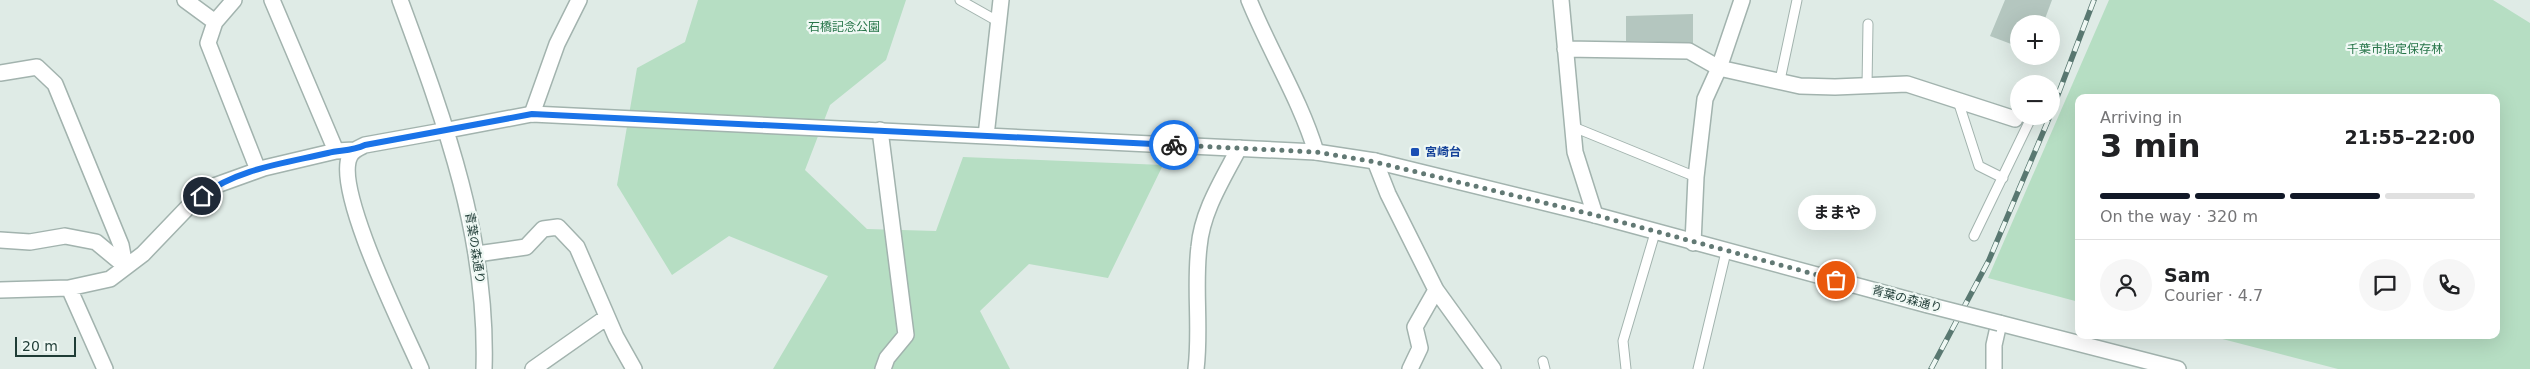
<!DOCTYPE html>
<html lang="en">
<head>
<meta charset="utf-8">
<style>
  body { margin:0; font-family:"DejaVu Sans","Noto Sans JP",sans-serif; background:#f6f6f6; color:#202124; height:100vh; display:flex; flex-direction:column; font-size:19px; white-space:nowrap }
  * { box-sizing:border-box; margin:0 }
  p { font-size:16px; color:#757577 }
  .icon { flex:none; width:28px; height:28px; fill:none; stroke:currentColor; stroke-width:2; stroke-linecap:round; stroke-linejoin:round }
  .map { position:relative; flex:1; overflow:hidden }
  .sheet { position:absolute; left:2075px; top:94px; width:425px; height:245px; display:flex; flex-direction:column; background:#fff; border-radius:10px; box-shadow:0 5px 20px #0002 }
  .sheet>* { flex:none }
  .controls { position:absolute; left:2010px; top:15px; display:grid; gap:10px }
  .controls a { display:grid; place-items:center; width:50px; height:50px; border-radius:50%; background:#fff; box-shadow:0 5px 20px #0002; font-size:25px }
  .scale { position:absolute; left:15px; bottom:12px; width:61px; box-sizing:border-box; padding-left:5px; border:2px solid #1f3c36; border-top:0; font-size:14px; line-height:18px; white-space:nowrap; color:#1f3c36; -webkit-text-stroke:4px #eff8f4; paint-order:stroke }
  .pin { position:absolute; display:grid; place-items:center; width:42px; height:42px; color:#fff; margin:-21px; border:2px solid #fff; border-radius:50%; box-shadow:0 1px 5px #0007 }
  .courier { position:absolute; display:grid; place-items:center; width:50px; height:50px; margin:-25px; border:4px solid #1a73e8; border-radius:50%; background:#fff; color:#222; box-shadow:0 1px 6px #0007 }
  .bubble { position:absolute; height:35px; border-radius:18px; background:#fff; box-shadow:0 5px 20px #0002; font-size:16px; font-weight:700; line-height:35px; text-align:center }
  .overview em { font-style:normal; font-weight:700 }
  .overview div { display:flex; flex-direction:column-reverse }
  .overview { display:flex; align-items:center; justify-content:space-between; height:85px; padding:0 25px }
  h1 { font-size:32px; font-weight:700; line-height:38px }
  .bar { display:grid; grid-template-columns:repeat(4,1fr); gap:8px 5px; align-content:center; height:60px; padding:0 25px }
  .bar i { height:6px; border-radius:4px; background:#e0e0e0 }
  .bar .on { background:#111827 }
  .bar p { grid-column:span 4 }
  .line { display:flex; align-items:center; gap:12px; padding:0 25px; border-top:1px solid #e0e0e0 }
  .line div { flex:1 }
  .round { display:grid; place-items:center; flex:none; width:52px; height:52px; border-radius:26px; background:#f6f6f6 }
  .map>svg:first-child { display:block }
</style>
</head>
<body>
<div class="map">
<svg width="2530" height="369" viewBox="0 0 2530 369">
  <rect width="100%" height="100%" fill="#dfebe6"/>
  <path fill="#b6dec3" d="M698,0h208l-20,60 -56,45 -25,65 62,59 69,2 27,-74 200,8 -55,113 -79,-14 -49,47 30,58h-237l55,-93 -99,-40 -57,39 -55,-90 20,-117 48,-26z
    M2109,0h384l37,23v346h-192l-131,-34h289v-237h-417v204l-91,-24z"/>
  <path fill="#b4c6bf" d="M2005,0h47l-9,24h-24v23l-29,-11z
    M1693,14v29l-67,-2v-25z"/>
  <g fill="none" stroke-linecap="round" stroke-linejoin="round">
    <defs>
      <path id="service" d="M960,0l39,22
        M1780,80l17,-80
        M1867,86l1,-62
        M1958,101l21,65 24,12
        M1571,126l125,51
        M1974,236l58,-120
        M1543,361l2,8
        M1626,369l-3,-28 32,-108
        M1698,369l28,-117"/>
      <path id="minor" d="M185,0l30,22
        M234,0l-19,22 -7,21 50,127
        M272,0l64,151
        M1249,0c21,52 51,99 67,152
        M1561,0l14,152 20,63
        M1565,49l124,2 30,17 81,18 35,1 72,-3 108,35
        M0,73l37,-6 18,17 66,161 4,21
        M532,114l25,-70 22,-44
        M880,130l26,205 -19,23 -4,11
        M1375,161l13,33 48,96 57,79
        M0,240l30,2 35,-6 31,6 29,24
        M1693,243l3,-66 9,-78 14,-31 23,-68
        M477,254l49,-7 17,-18 15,-2 19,20 39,90 18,32
        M69,288l36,81
        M0,290l69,-2 41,-9 33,-25 46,-48 25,-20 50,-18 72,-17 18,-1
        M421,369c-16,-37 -88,-180 -71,-213 3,-6 9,-8 15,-11l83,-15
        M533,369l74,-52
        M1196,369c5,-41 -2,-82 3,-122 3,-36 24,-68 40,-99
        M1410,369l10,-21 -5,-21 21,-37
        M1994,369v-24l5,-22"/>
      <path id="tertiary" d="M400,0c45,122 88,237 84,369
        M448,130l84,-16 784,38 59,9 220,54 333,90
        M986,136l15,-136
        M1999,323l179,46"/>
    </defs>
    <use href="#service" stroke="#a2b3ae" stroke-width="11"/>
    <use href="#minor" stroke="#a2b3ae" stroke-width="18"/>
    <use href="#tertiary" stroke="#a2b3ae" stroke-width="18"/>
    <use href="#service" stroke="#fff" stroke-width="9"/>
    <use href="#minor" stroke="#fff" stroke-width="15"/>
    <use href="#tertiary" stroke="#fff" stroke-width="15"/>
    <defs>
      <path id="rail" d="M2051,113l43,-113
        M1931,369l58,-109 61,-144"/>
    </defs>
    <use href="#rail" stroke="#597871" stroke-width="5.5"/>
    <use href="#rail" stroke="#eff8f4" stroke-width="4" stroke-dasharray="11" stroke-linecap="butt"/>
    <defs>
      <path id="tertiary-bridge" d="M1928,305l71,18"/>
    </defs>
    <use href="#tertiary-bridge" stroke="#a2b3ae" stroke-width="18" stroke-linecap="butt"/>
    <use href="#tertiary-bridge" stroke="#fff" stroke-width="15"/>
  </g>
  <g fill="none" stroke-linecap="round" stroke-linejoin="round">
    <path stroke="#627974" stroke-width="5" stroke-dasharray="0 9" d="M1174,145l142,7 59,10 220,53 241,65"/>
    <path stroke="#1a73e8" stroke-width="6" d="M202,196c34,-27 84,-33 126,-43 13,-3 24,-2 37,-8l167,-31 642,31"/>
  </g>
  <rect fill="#1a4fb4" stroke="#eff8f4" stroke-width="2" x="1410" y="147" width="10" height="10" rx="2.5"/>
  <g text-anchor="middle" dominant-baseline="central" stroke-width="4.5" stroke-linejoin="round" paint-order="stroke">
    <g font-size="12" fill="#277549" stroke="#eff8f4">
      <text x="844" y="27">石橋記念公園</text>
      <text x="2395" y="49">千葉市指定保存林</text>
    </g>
    <g font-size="12" font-weight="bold" fill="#164399" stroke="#eff8f4" text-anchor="start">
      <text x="1425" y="152">宮崎台</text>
    </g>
    <g font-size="12" fill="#1f3c36" stroke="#eff8f4">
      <text transform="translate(475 248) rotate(81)">青葉の森通り</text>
      <text transform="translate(1907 299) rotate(15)">青葉の森通り</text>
    </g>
  </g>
</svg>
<div class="controls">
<a>+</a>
<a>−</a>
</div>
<div class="scale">20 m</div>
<div class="pin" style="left:1836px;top:280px;background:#ea580c"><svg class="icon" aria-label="bag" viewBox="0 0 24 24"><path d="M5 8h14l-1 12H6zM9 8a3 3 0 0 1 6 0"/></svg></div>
<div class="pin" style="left:202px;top:196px;background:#1f2937"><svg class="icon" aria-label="home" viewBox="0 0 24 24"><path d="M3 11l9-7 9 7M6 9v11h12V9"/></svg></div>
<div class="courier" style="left:1174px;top:145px"><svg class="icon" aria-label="bike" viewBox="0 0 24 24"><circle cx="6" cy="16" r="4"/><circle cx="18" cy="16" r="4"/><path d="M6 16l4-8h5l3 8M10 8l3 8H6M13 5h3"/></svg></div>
<div class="bubble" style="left:1798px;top:195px;width:78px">ままや</div>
<section class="sheet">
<div class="overview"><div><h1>3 min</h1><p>Arriving in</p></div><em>21:55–22:00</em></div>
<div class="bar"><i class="on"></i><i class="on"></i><i class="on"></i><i></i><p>On the way · 320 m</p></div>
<div class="line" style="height:90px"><a class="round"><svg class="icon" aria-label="person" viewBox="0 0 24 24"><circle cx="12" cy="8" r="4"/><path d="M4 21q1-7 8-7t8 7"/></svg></a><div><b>Sam</b><p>Courier · 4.7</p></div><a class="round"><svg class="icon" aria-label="chat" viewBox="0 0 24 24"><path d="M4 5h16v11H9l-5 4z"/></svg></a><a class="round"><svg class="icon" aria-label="phone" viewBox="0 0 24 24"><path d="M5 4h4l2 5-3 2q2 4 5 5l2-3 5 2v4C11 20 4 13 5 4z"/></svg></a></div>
</section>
</div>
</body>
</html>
